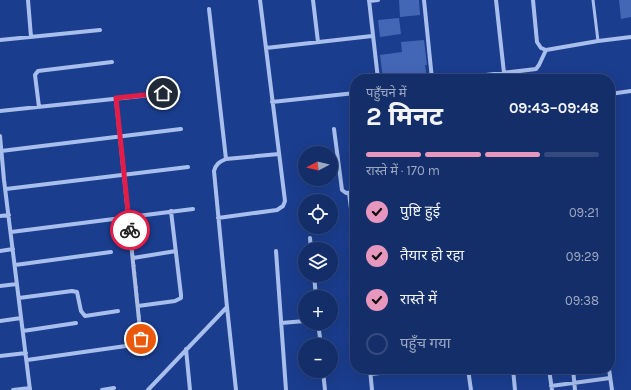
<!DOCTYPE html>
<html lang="hi">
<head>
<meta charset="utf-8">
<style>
  body { margin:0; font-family:Karla,"Noto Sans Devanagari",sans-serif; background:#1d3670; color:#f1f3f6; height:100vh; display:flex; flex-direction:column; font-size:15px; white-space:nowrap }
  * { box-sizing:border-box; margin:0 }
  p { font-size:13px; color:#9da8c1 }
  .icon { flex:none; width:22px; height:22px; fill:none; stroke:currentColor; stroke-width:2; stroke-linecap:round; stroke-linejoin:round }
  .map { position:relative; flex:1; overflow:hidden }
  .details { position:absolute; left:350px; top:74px; width:265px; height:300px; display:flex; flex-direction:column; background:#142e6a; border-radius:16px; box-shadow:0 4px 16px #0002,0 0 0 1px #334a7e }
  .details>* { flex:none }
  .needle { width:26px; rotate:263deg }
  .tools { position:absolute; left:298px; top:146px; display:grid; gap:8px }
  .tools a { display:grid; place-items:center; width:40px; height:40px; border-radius:50%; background:#142e6a; box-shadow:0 4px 16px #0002,0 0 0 1px #334a7e; font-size:20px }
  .pin { position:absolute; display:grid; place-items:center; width:34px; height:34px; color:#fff; margin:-17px; border:2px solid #fff; border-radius:50%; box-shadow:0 1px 4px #0007 }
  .courier { position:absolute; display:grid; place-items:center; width:40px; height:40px; margin:-20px; border:3px solid #e11d48; border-radius:50%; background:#fff; color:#222; box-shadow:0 1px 5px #0007 }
  .summary em { font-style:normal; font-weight:700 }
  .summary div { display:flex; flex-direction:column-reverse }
  .summary { display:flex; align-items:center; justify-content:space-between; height:68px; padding:0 16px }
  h1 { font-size:26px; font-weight:700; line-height:30px }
  .bar { display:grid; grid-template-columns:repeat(4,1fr); gap:6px 4px; align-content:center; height:48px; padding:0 16px }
  .bar i { height:5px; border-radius:3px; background:#334a7e }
  .bar .selected { background:#e797bd }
  .bar p { grid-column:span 4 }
  ol { padding:0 16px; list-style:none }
  li { display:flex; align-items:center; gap:12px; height:44px }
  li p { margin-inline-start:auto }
  li .icon { padding:4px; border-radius:50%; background:#e797bd; color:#111; stroke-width:4 }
  li:last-child { color:#9da8c1 }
  li i { width:22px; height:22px; border:2px solid #334a7e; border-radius:50% }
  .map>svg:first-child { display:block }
</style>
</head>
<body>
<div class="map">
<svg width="631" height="390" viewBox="0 0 631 390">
  <rect width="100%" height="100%" fill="#1b3d8d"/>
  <path fill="#4467b5" d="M399,0h20l1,15 -20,2z
    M619,0h12v17l-10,2z
    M399,18l2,16 -21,3 -2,-17z
    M424,40l3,25h-2l2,14h-44l-3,-24 22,-3 -1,-10z"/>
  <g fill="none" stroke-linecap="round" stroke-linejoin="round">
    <path stroke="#a8beed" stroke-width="3" d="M593,0l5,41"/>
    <path stroke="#a8beed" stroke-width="4" d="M28,0l3,37
      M313,0l5,42
      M369,0l9,79
      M424,0l8,79
      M496,0l8,73
      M533,0l4,42 4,6 5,2 52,-9 33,-4
      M369,1l9,-1
      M209,9l17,150
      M0,40l100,-10
      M266,48l106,-12
      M453,79l83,-10 3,-4 7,-15
      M610,94l21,-3
      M272,102l83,-9
      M39,107l-4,-32 3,-4 74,-9
      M0,111l179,-19
      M334,129l8,61 4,3 9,-1
      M0,136l4,44 26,210
      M1,151l180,-22
      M6,189l182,-22
      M349,193l6,48
      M0,216l9,-1
      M218,218l59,-8 6,-4 2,-5 -25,-201
      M11,232l182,-23
      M310,238l1,11
      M0,251l13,-2
      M276,251l10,139
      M133,258l43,-7
      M15,265l96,-13
      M314,275l2,22
      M0,286l17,-2
      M19,298l53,-7 5,1 4,19 4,5 33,-5
      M138,306l37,-5 6,-3v-3l-10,-84
      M0,321l21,-3
      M281,323l24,-2
      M318,323l3,22
      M23,331l53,-8
      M186,349l4,41
      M0,356l26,-3
      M27,360l106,-15 5,-2 3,-4 -25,-240
      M370,369l2,21
      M468,369l3,21
      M513,369l2,21
      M549,369l3,21
      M573,369l2,21
      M609,369l3,21
      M323,371l2,19
      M371,374l44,-5
      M551,386l59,-8
      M13,390l17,-2
      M102,390l12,-2
      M148,390l79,-83
      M236,390l-9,-83 -13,-136c2,-7 5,-9 12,-12l53,-5"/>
  </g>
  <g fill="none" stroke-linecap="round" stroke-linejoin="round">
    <path stroke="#afbbd7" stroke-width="4" stroke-dasharray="0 7.2" d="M130,230l11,109"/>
    <path stroke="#e11d48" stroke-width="5" d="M130,230l-14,-132 47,-5"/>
  </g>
</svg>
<div class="tools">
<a><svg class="needle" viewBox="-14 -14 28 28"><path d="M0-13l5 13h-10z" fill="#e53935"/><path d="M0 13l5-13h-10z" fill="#9da8c1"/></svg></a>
<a><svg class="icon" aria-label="locate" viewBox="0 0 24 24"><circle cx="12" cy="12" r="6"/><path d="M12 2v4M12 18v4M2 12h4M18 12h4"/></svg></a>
<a><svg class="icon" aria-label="layers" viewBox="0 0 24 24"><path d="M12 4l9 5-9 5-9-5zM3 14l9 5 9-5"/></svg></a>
<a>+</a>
<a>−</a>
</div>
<div class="pin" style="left:141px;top:339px;background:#ea580c"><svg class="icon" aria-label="bag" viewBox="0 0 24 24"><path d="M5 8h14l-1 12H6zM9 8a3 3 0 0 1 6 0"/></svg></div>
<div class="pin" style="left:163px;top:93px;background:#1f2937"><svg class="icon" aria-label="home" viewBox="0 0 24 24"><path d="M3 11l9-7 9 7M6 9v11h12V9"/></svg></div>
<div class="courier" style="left:130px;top:230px"><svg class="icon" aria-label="bike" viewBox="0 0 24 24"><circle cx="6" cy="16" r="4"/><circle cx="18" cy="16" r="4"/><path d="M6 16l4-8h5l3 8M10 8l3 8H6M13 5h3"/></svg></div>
<section class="details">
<div class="summary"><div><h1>2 मिनट</h1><p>पहुँचने में</p></div><em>09:43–09:48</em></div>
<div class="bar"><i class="selected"></i><i class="selected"></i><i class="selected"></i><i></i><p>रास्ते में · 170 m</p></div>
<ol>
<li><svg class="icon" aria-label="check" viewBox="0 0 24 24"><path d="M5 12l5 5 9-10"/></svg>पुष्टि हुई<p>09:21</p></li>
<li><svg class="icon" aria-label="check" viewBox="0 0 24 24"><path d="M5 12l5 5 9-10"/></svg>तैयार हो रहा<p>09:29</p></li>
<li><svg class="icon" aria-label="check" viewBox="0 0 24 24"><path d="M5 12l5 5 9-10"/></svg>रास्ते में<p>09:38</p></li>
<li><i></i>पहुँच गया</li>
</ol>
</section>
</div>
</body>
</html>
